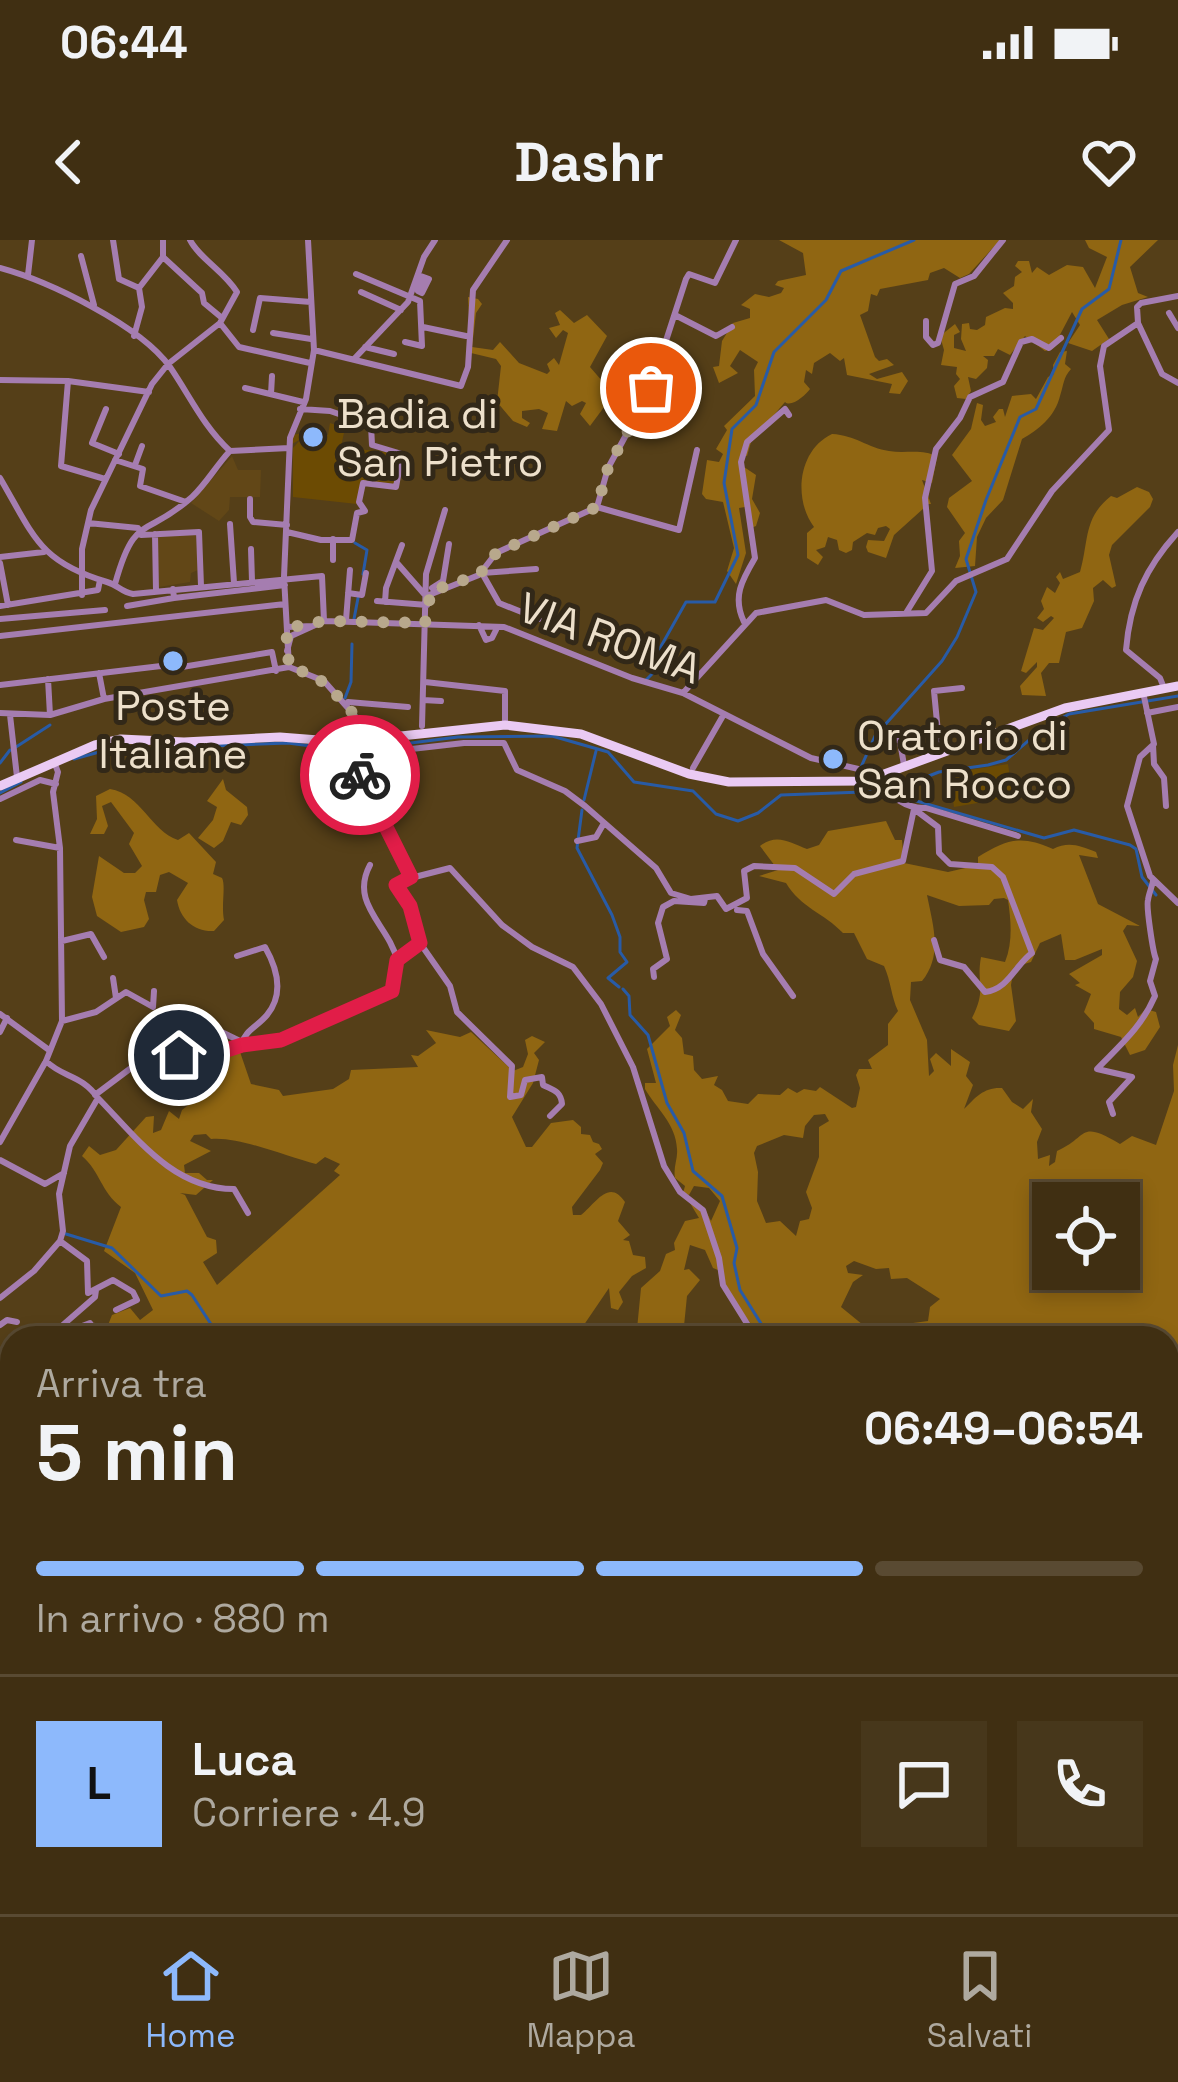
<!DOCTYPE html>
<html lang="it">
<head>
<meta charset="utf-8">
<style>
  body { margin:0; font-family:"Space Grotesk",sans-serif; background:#47371b; color:#f1f3f6; height:100vh; display:flex; flex-direction:column; font-size:45px; white-space:nowrap }
  * { box-sizing:border-box; margin:0 }
  p { font-size:39px; color:#aea99f }
  .icon { flex:none; width:66px; height:66px; fill:none; stroke:currentColor; stroke-width:2; stroke-linecap:round; stroke-linejoin:round }
  .map { position:relative; flex:1; overflow:hidden }
  .sheet { position:absolute; left:0px; top:1086px; width:1179px; height:588px; display:flex; flex-direction:column; background:#402f12; border-radius:36px 36px 0 0; box-shadow:0 6px 18px #0003,0 0 0 3px #594a32 }
  .sheet>* { flex:none }
  .buttons { position:absolute; left:1032px; top:942px; display:grid; gap:24px }
  .buttons a { display:grid; place-items:center; width:108px; height:108px; border-radius:0px; background:#402f12; box-shadow:0 6px 18px #0003,0 0 0 3px #594a32; font-size:60px }
  .pin { position:absolute; display:grid; place-items:center; width:102px; height:102px; color:#fff; margin:-51px; border:6px solid #fff; border-radius:50%; box-shadow:0 3px 12px #0007 }
  .courier { position:absolute; display:grid; place-items:center; width:120px; height:120px; margin:-60px; border:9px solid #e11d48; border-radius:50%; background:#fff; color:#222; box-shadow:0 3px 15px #0007 }
  .overview em { font-style:normal; font-weight:600 }
  .overview div { display:flex; flex-direction:column-reverse }
  .overview { display:flex; align-items:center; justify-content:space-between; height:204px; padding:0 36px }
  h1 { font-size:78px; font-weight:600; line-height:90px }
  .bar { display:grid; grid-template-columns:repeat(4,1fr); gap:18px 12px; align-content:center; height:144px; padding:0 36px }
  .bar i { height:15px; border-radius:9px; background:#594a32 }
  .bar .selected { background:#8db9fc }
  .bar p { grid-column:span 4 }
  .line { display:flex; align-items:center; gap:30px; padding:0 36px; border-top:3px solid #594a32 }
  .line div { flex:1 }
  .round { display:grid; place-items:center; flex:none; width:126px; height:126px; border-radius:0px; background:#47371b }
  .status { display:flex; justify-content:space-between; align-items:center; height:84px; padding:0 60px; background:#402f12; direction:ltr }
  .status svg { height:33px; fill:currentColor }
  header { display:flex; justify-content:space-between; align-items:center; height:156px; padding:0 36px; background:#402f12; font-size:54px; font-weight:600 }
  .menu { display:flex; justify-content:space-around; align-items:center; height:168px; border-top:3px solid #594a32; background:#402f12; font-size:33px; color:#aea99f }
  .menu a { display:grid; justify-items:center; gap:6px }
  .menu .selected { color:#8db9fc }
  .map>svg:first-child { display:block }
</style>
</head>
<body>
<div class="status"><b>06:44</b><svg viewBox="0 0 49 12"><path d="M0 12V9h3v3zM5 12V6h3v6zM10 12V3h3v9zM15 12V0h3v12zM26 1h20v11H26zM47 4h2v5h-2z"/></svg></div>
<header><svg class="icon" aria-label="back" viewBox="0 0 24 24"><path d="M15 5l-7 7 7 7"/></svg>Dashr<svg class="icon" aria-label="heart" viewBox="0 0 24 24"><path d="M12 20l-8-8c-3-5 5-10 8-4 3-6 11-1 8 4z"/></svg></header>
<div class="map">
<svg width="1178" height="1674" viewBox="0 0 1178 1674">
  <rect width="100%" height="100%" fill="#553f18"/>
  <path fill="#624717" d="M232,216l6,14h23l-1,27h-30l-1,13 -10,11 -28,-18z
    M196,295l2,35 -7,3 -1,9 -31,5 -2,-51z"/>
  <path fill="#6c4b03" d="M330,183l15,5 -4,19 60,7 -6,31 -34,-4 -4,23 -64,-7v-49l8,-9 -9,5v-9l11,-2 2,10 17,-2 1,-6h5z
    M1008,524l5,33 -59,10 -5,-34z"/>
  <path fill="#906612" fill-rule="evenodd" d="M779,0h221l-31,34 -9,4 -16,-10 -14,5 -2,7 -48,9 -3,7 -6,-2 -3,17 -8,4 15,42 4,4 8,-2 7,6 -25,9 8,5 25,-7 6,9 -8,13 -11,-1 3,-9 -45,-9 -3,-17 -4,3 -10,-8 -16,10 -2,11 -6,-4 -2,12 6,7c-4,6 -19,19 -25,13l-34,40 -4,14 -5,-1 -1,10 15,10 -4,24 8,14 -4,13 -5,2 -6,-21 -6,1 7,45 -10,31 -9,-13 7,-23 -11,-46 -17,-3 -4,-5 5,-34 12,2 4,-8 -7,-5 11,-19 -3,-4 31,-30 -1,-26 4,-8 -18,-12 -10,16 8,7 -19,10 -6,-16 6,-1 3,-25 11,-18 17,-5v-9l-9,-4 14,-11 14,3 12,-4 3,-5 -9,-3 3,-4 28,-6 -3,-22z
    M1085,0h73l-28,27 8,26 10,4 -26,8 -25,15 12,19 -17,12 -24,-8 12,-18 -8,-13 -19,36 -8,3 -20,-15 -15,19 -12,-6 -4,7h-11l5,4 -1,8 -11,11 -8,-2 3,14 -5,8 -9,-1 -3,-12 6,-7 -4,-5 1,-7 -16,-2 3,-15 -4,-14 15,-12 5,8 -6,3v13l12,3 -5,-12 1,-15 7,-1 1,6 7,1 8,-5 1,-8 19,-9 8,1v-6l-10,-10 11,-7 1,-9 7,-5 -7,-6 3,-5h11l3,12 5,-6 12,8 18,-10 16,2 12,21 12,-31 -18,-9z
    M468,57l10,2 4,5 -6,9 -4,34 21,3 7,-8 19,21 28,11 3,-3 -3,-7 7,-6 5,7 9,-32 -5,-3 -7,8 -7,-10 11,-3 -5,-12 5,-3 14,13 13,-8 20,21 -17,31 13,15 9,2 1,11 -23,31 -10,-12 6,-11 -4,-2 -10,5 -6,-5 -9,30 -15,-2 6,-16 -9,-4 -17,2v7l8,5 -3,4 -14,-6 -16,-19 4,-36 -5,-7 -25,-6z
    M1067,111l-2,13 6,5c-8,9 -7,15 -11,27 -5,21 -22,34 -38,43l-19,61 -17,18 -9,19 -2,29 -20,2 5,-12 -1,-15 6,-8 -18,-26 2,-9 23,-17 -20,-26 19,-26 6,-26 6,2 -2,15 4,6 11,-4 -3,-5 6,-8h4l2,8 7,-21 19,-2 5,5 12,-22 6,-3 -1,-9 7,-13z
    M832,194c23,1 36,14 57,17 17,3 34,-3 48,6l-5,26 -10,-3 9,24h-8l1,4 -30,27 -8,23 -18,-6 -2,-5 2,-7 16,1 6,-12 -4,-3 -8,2 -3,7 -8,-2 -14,9 -1,8 -6,3 -7,-3 -2,-10 -9,-3 -3,10 -9,3 7,7 -5,8 -11,-7v-25l7,-6c-21,-28 -16,-77 18,-93z
    M1137,247l12,5 4,7 -3,8 -38,38 -3,10 7,31 -4,2 -9,-8 -10,8 1,13 -12,27 -16,4 -7,31h-10l-8,10 5,23 -24,-1 -2,-9 17,-19v-5l-11,11 -5,-2 13,-43 9,2 11,-12 -3,-2 -8,6 -6,-4 7,-9 -3,-8 6,-14 8,6 5,-10 -4,-6 4,-5 3,7 17,-7c9,-31 3,-54 31,-76l6,2z
    M223,539l3,11 21,17 1,8 -7,10 -10,-3 -8,19 -9,7 -16,-10 15,-18 4,-13 -10,-6z
    M110,549c31,5 41,42 68,51l11,-7 27,29 -3,12 9,4c4,8 -1,27 2,42l-10,11c-20,1 -34,-12 -37,-31l11,-17 -19,-11 -9,3 -4,17h-10l-2,8 5,19 -5,8 -23,5 -24,-16 -5,-19 7,-41 25,17h11l7,-7 -13,-22 5,-11 -23,-31 -9,4 6,20 -4,8h-14l7,-15 -1,-23z
    M886,581l9,19h7l2,23 44,9 30,-7v-8c28,-17 42,-23 75,-8 16,-8 27,-3 43,3l2,6 -19,-3 19,49 42,22 -13,-1 -4,6 14,30 -4,16 -13,15 -1,17 8,6 8,-7 3,9 8,-8 10,3 4,15 -15,23 -15,5 -9,-18 -27,-8v-6l-10,-11 7,-18 -16,-9 5,-2 -11,-9 33,-19v-6l-27,11h-10l-4,-26 -21,9 -9,19 -17,5 -3,18 5,36 -7,10 -30,-6 -7,-7c15,-29 4,-34 9,-61l24,5c8,-20 6,-41 3,-62l-4,-2 -10,1 -5,6 -30,1 -32,-11c6,31 16,60 -5,86l-11,1 -1,18 17,40 2,36 5,-5 -4,-12 6,-6 15,13v-17l19,13 -4,14 7,9 -9,24c12,-12 20,-22 38,-21l10,14 11,7 10,-10 -2,13 11,17 -5,13 1,17 12,-4 -1,11 6,-4 2,-11c32,-14 21,-32 63,-7l12,-8 24,9 18,-54 -1,-26 5,-20v529l-11,-12v-224h-409c-10,-29 -34,-31 -40,-68l-5,-2 -8,-18 -15,-5 -6,25 5,-1 11,11 -13,16 -3,30 6,12h-74l4,-11 6,-1 2,8 9,-5 4,-41 19,-17 6,-17 9,-4 -1,-7 11,-22 14,-3 -9,-15 16,8 5,10 9,-20 -11,-13 -15,-2 -5,9 -6,-2 2,-7 -10,-8c-2,-11 3,-19 2,-29 -1,-25 -21,-41 -32,-60v-6h11l-9,-34 23,-23 -3,-9 9,-7 5,5 -6,15 7,8 2,16 9,2 1,14 8,9 16,-3 -4,9 8,5 6,11 20,3 10,-10 22,1 8,-7 9,5 7,-4 12,2 4,-4 32,21 4,-1 4,-19 -4,-13 3,-6h13l-4,-9 20,-15v-21l10,-13c-7,-15 -7,-30 -14,-45l-17,-7 -13,-26h-11c-19,-20 -42,-25 -57,-50l-27,-7 19,-6 -18,-24c16,-13 30,-4 47,3l12,-4 9,-14zM825,874l4,7 -10,6v30l-13,35 6,16 -3,11 -9,2 -4,15 -16,-15 -14,2 -9,-22 1,-29 -4,-19 3,-7 27,-11 19,3 2,-12 9,-11zM1053,963h66v66h-66zM854,1021l22,8 13,-1 2,11 16,-1 33,21 -10,8 -2,14 -60,8 -27,-22 12,-25 10,-7 -15,-2 -2,-7z
    M426,790l34,7 11,-5 42,39 10,-4 5,-13 -3,-14 7,-4 13,6 -11,11 5,7 -6,23 -21,34 14,30h6l19,-24 22,-3 8,7v7l9,1 3,7 6,2 3,5 -7,5 8,9 -3,7 -28,37 1,8h8c15,-12 28,-37 44,-13l-7,19 12,14 -7,5 6,1 4,14 12,2 1,11 -14,8 -13,16 4,10 -5,8 -7,-2 -2,-20 -34,50h-466l-3,-8 6,-15 18,-7 10,12 13,-10 -18,-37 -31,-22 17,-44c-20,-15 -21,-36 -39,-51l7,-10 11,9 16,-5 30,-33 8,-1 -1,17 8,-3 8,-19 10,8 3,-9 36,-28 3,-27 18,-6 12,35 28,6 4,6 50,-7 16,-10 2,-9 67,-3 -7,-12 7,1 18,-13zM206,894l5,5c28,-3 76,18 105,25l9,-7 15,7 -6,7 6,4 -123,110 -14,-23 14,-9 -1,-13 -9,-3 -22,-42 -5,-2 16,2 17,-15h-6l-8,-7h-14l-1,-8 27,-14 -21,-10 4,-6z
    M12,1117v185l-12,19v-198z
    M12,1396v253h-6l-6,13v-245l8,-9 -5,-4z
    M101,1662h297l-1,12h-305z"/>
  <g fill="none" stroke-linecap="round" stroke-linejoin="round">
    <path stroke="#285ba6" stroke-width="3" d="M355,303l12,7 -4,24
      M354,379l4,-21
      M646,440l8,-8 6,-24 26,-46h29l23,-47 -14,-72 8,-54 24,-24 18,-53 52,-52 15,-29 73,-31
      M345,458l6,-16 1,-38
      M16,507l34,-22
      M185,507l103,-4 60,8 110,-14 94,-1 56,16 26,30 59,9 23,23 22,7 20,-8 23,-18 109,-4 49,-19 49,-7 18,-5 36,-31 27,-15 109,-18
      M74,519l54,-15
      M0,523l10,-13
      M861,527l14,-31 67,-75 15,-24 19,-45 -10,-33 20,-59 34,-83 16,-8 46,-100 27,-20 12,-49
      M0,553l21,-11
      M896,555l148,43 30,-8 56,15 6,4 6,28 14,18
      M584,560l12,-49
      M582,570l-5,38 35,67 8,22v15l7,10 -19,16 11,9
      M623,749l6,7 1,19 18,20 19,68 17,30 9,38 29,25 15,52 -3,15 6,27 30,48
      M66,994l46,14 49,48 26,-5 5,4 28,43
      M336,1662l2,2
      M99,1674l8,-12
      M232,1674l11,-12"/>
    <path stroke="#a57db0" stroke-width="6" d="M113,0l6,39 20,9 3,19 -8,29
      M81,16l13,49
      M163,17l39,36 2,10 18,15
      M0,28c48,13 140,57 170,99 20,29 33,59 60,84l59,-3
      M356,34l64,27 2,45 -17,-4
      M28,35l4,-35
      M418,35l11,4 -7,14 -4,-2 5,-14
      M139,48l24,-31v-17
      M361,52l40,18
      M1169,73l9,15
      M675,75l41,21 16,-9
      M926,81v16l7,8 5,-2 17,-59 19,-8 29,-36
      M220,83l19,24 71,16
      M1138,83l24,51 16,9
      M423,87l43,9
      M253,90l7,-32 51,4
      M273,93l38,6
      M365,107l29,7
      M314,110l147,36 7,-19 5,-77 34,-50
      M355,118l53,-56 16,-45 11,-17
      M614,123l22,32 10,3
      M0,140l68,1 81,11
      M68,141l-7,85 44,13
      M245,148l58,14
      M271,154l1,-18
      M106,169l-14,34 27,11
      M115,220l28,9 -3,17 46,16
      M135,225l7,-19
      M0,238c34,58 39,84 107,104 11,3 14,10 26,12l189,-18 2,45
      M250,259v18l3,5 34,3
      M597,267l11,-39 41,-75 37,-114 3,-5 26,9 21,-43
      M597,267l82,23 18,-80
      M88,283l50,5 3,7 58,-3 2,54
      M230,284l4,59
      M287,292l34,8h31l5,-27 8,-2 -6,-9 4,-19 33,4 6,-33 -30,-9 -1,-20 -41,-14 -30,-2
      M155,294l1,57
      M333,299v21
      M251,309l1,32
      M0,317l44,-5
      M0,323l8,42
      M397,323l28,32
      M536,329l-54,4 17,30 40,16
      M115,344c20,-72 30,-45 77,-87 14,-13 24,-31 37,-45
      M432,348l11,-7 6,-37
      M173,349l1,9 111,-13
      M348,353l14,2 4,-22
      M82,355v-46l9,-39 61,-126 16,-20 52,-41 17,-31c-12,-20 -38,-34 -47,-52
      M429,355l50,-20 17,-22 101,-46
      M377,361l50,4
      M385,362l1,-14 16,-43
      M0,366l98,-16 2,-10
      M127,366l47,-8
      M906,373l26,-42 -7,-73 11,-49 24,-31 10,-21 33,-15 18,-40 11,-3 17,9 12,-10
      M0,379l105,-9
      M346,380l4,-50
      M744,382c-12,-25 -2,-42 11,-64l-14,-96 6,-20 38,-33 4,6
      M479,385l7,15 6,-2 4,-8
      M287,387l26,-1
      M0,396l285,-32
      M287,411l4,-15 33,-15 180,6 128,51 51,15 128,65 69,16
      M289,427l-5,-90 6,-139 16,-39 8,-49 -6,-110
      M289,427l35,14 31,35 7,66 49,95
      M99,433l5,26
      M48,439l2,36
      M425,442l80,9v34
      M0,445l161,-19 21,1 90,-15 4,19
      M1164,448l-4,-10 -34,-28c4,-49 20,-83 52,-118
      M1143,452l11,52 -14,13 -13,49 23,70 28,27
      M683,453l73,-80 70,-13 38,15 62,-2 30,-32 51,-22 45,-68 57,-61 -9,-64 4,-20 34,-23 -1,-16 4,-4 37,-7
      M423,460l18,1
      M348,462l60,5
      M0,473l50,2 54,-16 185,-32
      M1147,473l31,-6
      M10,475l7,62
      M422,486l4,-152 19,-64
      M893,495l7,7 4,23
      M1153,505l1,19 10,14 2,28
      M940,513l-6,-62 28,-3
      M359,515l105,-12h40l13,27 48,21 20,15 71,62 15,25 20,6 26,-3 9,13 21,-11 -3,-27 10,-5 41,2 39,26 20,-20 49,-13 11,-52
      M693,528l31,-54
      M877,537c11,17 27,32 49,31l92,28
      M0,559l40,-19 16,4
      M914,569l24,18 1,26 11,11 42,3 11,10 29,76c-17,12 -23,36 -47,39l-21,-25 -24,-7 -6,-20
      M16,600l44,8
      M577,601l19,-4 8,-14
      M370,625c-21,39 19,60 27,95
      M737,670l10,1 16,43 30,42
      M62,701l29,-7 13,23
      M237,716l28,-9c12,21 20,46 2,68 -10,12 -21,14 -26,30
      M654,737l-1,-8 14,-10 -9,-36 5,-16 11,-6 30,2 1,-4
      M113,738l3,20
      M0,774l49,36
      M62,781l34,-9 30,-20 27,15 1,-16
      M201,782l41,20
      M0,792l7,-14
      M95,855l52,-39h61l33,-11 40,-4 106,-44 5,-6 5,-31 23,-17
      M98,858c38,39 75,91 136,91l14,24
      M1113,874l-4,-12 23,-25 -35,-8c23,-24 44,-41 58,-73l-5,-15 6,-22c-3,-6 -10,-53 -8,-59 1,-7 4,-13 5,-19
      M550,876l12,-12c-1,-13 -9,-14 -19,-19l-1,-8 -17,3 -4,15 -11,2 2,-31 -55,-54 -7,-26 -30,-43 -10,-37 -14,-21 3,-4 51,-13 52,57 30,22 41,20 28,37 32,63 31,99 16,26 23,18 16,48 4,27 33,53
      M0,902l46,-81 16,-40 -2,-173 -7,-56 5,-20 -4,-10
      M0,920l45,24 19,-11
      M60,1001l27,20 1,32 25,-13 20,12 4,8 -21,10
      M0,1058l34,-27 26,-30 3,-10 -4,-37 11,-48 28,-48c-17,-24 -35,-20 -52,-37
      M0,1085l7,-5 10,2
      M63,1085l6,6 21,-8 7,15
      M94,1086l16,12
      M48,1098l47,-41 1,-7
      M0,1285l12,-7
      M1167,1577l11,-4
      M634,1662l18,12
      M750,1662l4,12
      M1014,1662l4,12
      M1103,1662l1,12
      M892,1674l14,-12"/>
    <path stroke="#eacaf3" stroke-width="9" d="M0,546l95,-41 26,-6 63,3 96,-5 64,5 161,-17 76,9 108,40 40,8 136,-1 200,-73 113,-22"/>
  </g>
  <g fill="none" stroke-linecap="round" stroke-linejoin="round">
    <path stroke="#b8a88c" stroke-width="12" stroke-dasharray="0 21.6" d="M360,535l-4,-56 -8,-13 -32,-30 -27,-9 -3,-39 38,-7 101,2 6,-32 48,-16 17,-22 101,-46 11,-39 43,-80"/>
    <path stroke="#e11d48" stroke-width="15" d="M179,815l29,1 34,-11 39,-5 111,-49 5,-31 23,-17 -10,-37 -14,-21 15,-8 -51,-102"/>
  </g>
  <g fill="#8db9fc" stroke="#322818" stroke-width="4.5">
    <circle cx="313" cy="197" r="12"/>
    <circle cx="173" cy="421" r="12"/>
    <circle cx="833" cy="519" r="12"/>
  </g>
  <g text-anchor="middle" dominant-baseline="central" stroke-width="10" stroke-linejoin="round" paint-order="stroke">
    <g font-size="42" fill="#ede0cb" stroke="#322818" text-anchor="start">
      <text x="337" y="173">Badia di<tspan x="337" dy="48">San Pietro</tspan></text>
      <text x="173" y="465" text-anchor="middle">Poste<tspan x="173" dy="48">Italiane</tspan></text>
      <text x="857" y="495">Oratorio di<tspan x="857" dy="48">San Rocco</tspan></text>
    </g>
    <g font-size="42" fill="#ede0cb" stroke="#322818">
      <text transform="translate(610 398) rotate(20)">VIA ROMA</text>
    </g>
  </g>
</svg>
<div class="buttons">
<a><svg class="icon" aria-label="locate" viewBox="0 0 24 24"><circle cx="12" cy="12" r="6"/><path d="M12 2v4M12 18v4M2 12h4M18 12h4"/></svg></a>
</div>
<div class="pin" style="left:651px;top:148px;background:#ea580c"><svg class="icon" aria-label="bag" viewBox="0 0 24 24"><path d="M5 8h14l-1 12H6zM9 8a3 3 0 0 1 6 0"/></svg></div>
<div class="pin" style="left:179px;top:815px;background:#1f2937"><svg class="icon" aria-label="home" viewBox="0 0 24 24"><path d="M3 11l9-7 9 7M6 9v11h12V9"/></svg></div>
<div class="courier" style="left:360px;top:535px"><svg class="icon" aria-label="bike" viewBox="0 0 24 24"><circle cx="6" cy="16" r="4"/><circle cx="18" cy="16" r="4"/><path d="M6 16l4-8h5l3 8M10 8l3 8H6M13 5h3"/></svg></div>
<section class="sheet">
<div class="overview"><div><h1>5 min</h1><p>Arriva tra</p></div><em>06:49–06:54</em></div>
<div class="bar"><i class="selected"></i><i class="selected"></i><i class="selected"></i><i></i><p>In arrivo · 880 m</p></div>
<div class="line" style="height:216px"><b class="round" style="background:#8db9fc;color:#111">L</b><div><b>Luca</b><p>Corriere · 4.9</p></div><a class="round"><svg class="icon" aria-label="chat" viewBox="0 0 24 24"><path d="M4 5h16v11H9l-5 4z"/></svg></a><a class="round"><svg class="icon" aria-label="phone" viewBox="0 0 24 24"><path d="M5 4h4l2 5-3 2q2 4 5 5l2-3 5 2v4C11 20 4 13 5 4z"/></svg></a></div>
</section>
</div>
<nav class="menu">
<a class="selected"><svg class="icon" aria-label="home" viewBox="0 0 24 24"><path d="M3 11l9-7 9 7M6 9v11h12V9"/></svg>Home</a>
<a><svg class="icon" aria-label="map" viewBox="0 0 24 24"><path d="M3 6l6-2 6 2 6-2v14l-6 2-6-2-6 2zM9 4v14M15 6v14"/></svg>Mappa</a>
<a><svg class="icon" aria-label="saved" viewBox="0 0 24 24"><path d="M7 4h10v16l-5-4-5 4z"/></svg>Salvati</a>
</nav>
</body>
</html>
